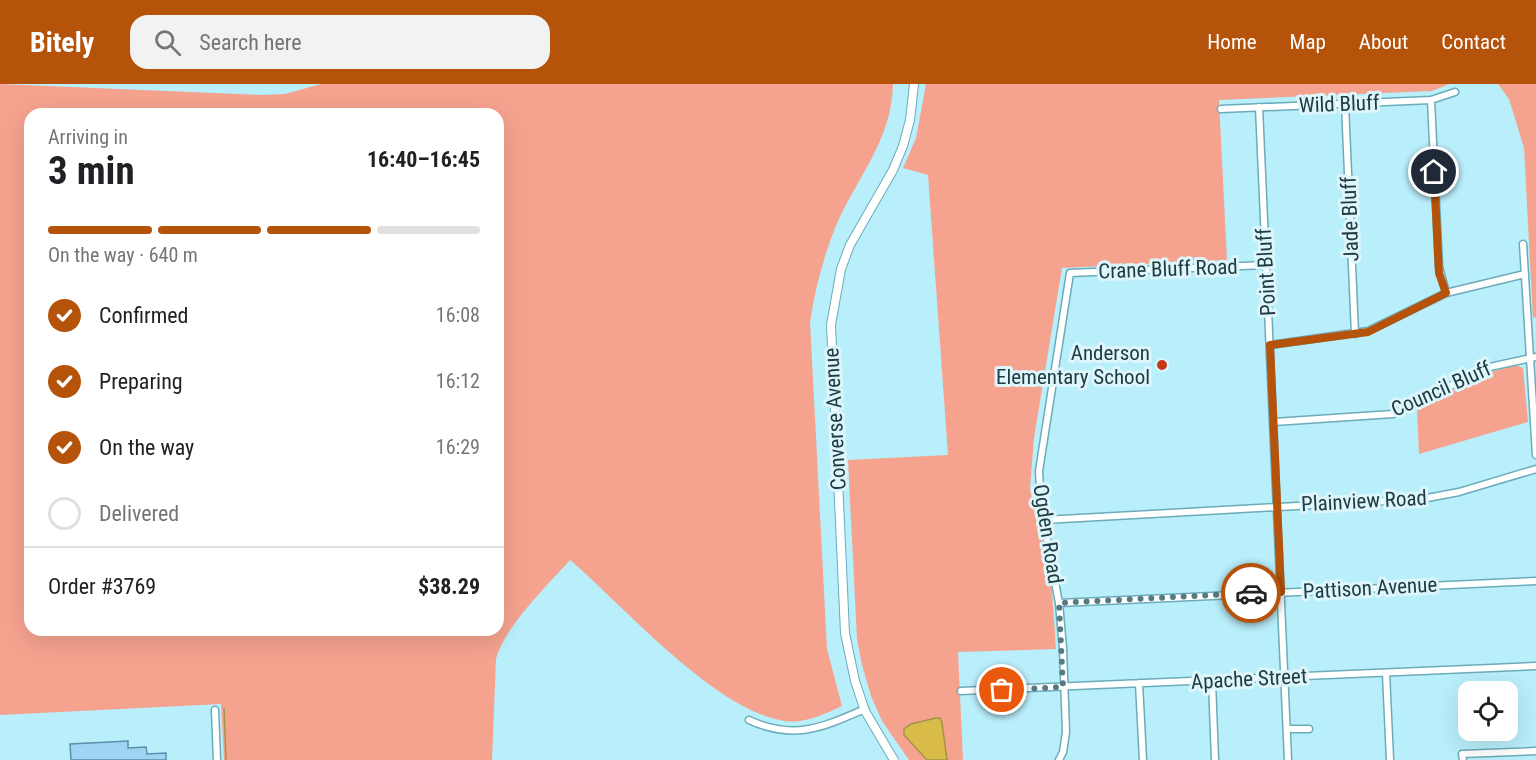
<!DOCTYPE html>
<html lang="en">
<head>
<meta charset="utf-8">
<style>
  body { margin:0; font-family:"Roboto Condensed",sans-serif; background:#f2f2f2; color:#202124; height:100vh; display:flex; flex-direction:column; font-size:22px; white-space:nowrap }
  * { box-sizing:border-box; margin:0 }
  p { font-size:20px; color:#757577 }
  .icon { flex:none; width:33px; height:33px; fill:none; stroke:currentColor; stroke-width:2; stroke-linecap:round; stroke-linejoin:round }
  .map { position:relative; flex:1; overflow:hidden }
  .details { position:absolute; left:24px; top:24px; width:480px; height:528px; display:flex; flex-direction:column; background:#fff; border-radius:18px; box-shadow:0 6px 24px #0002 }
  .details>* { flex:none }
  .buttons { position:absolute; left:1458px; top:597px; display:grid; gap:12px }
  .buttons a { display:grid; place-items:center; width:60px; height:60px; border-radius:12px; background:#fff; box-shadow:0 6px 24px #0002; font-size:30px }
  .pin { position:absolute; display:grid; place-items:center; width:51px; height:51px; color:#fff; margin:-26px; border:3px solid #fff; border-radius:50%; box-shadow:0 2px 6px #0007 }
  .courier { position:absolute; display:grid; place-items:center; width:60px; height:60px; margin:-30px; border:4px solid #b45309; border-radius:50%; background:#fff; color:#222; box-shadow:0 2px 8px #0007 }
  .head em { font-style:normal; font-weight:700 }
  .head div { display:flex; flex-direction:column-reverse }
  .head { display:flex; align-items:center; justify-content:space-between; height:102px; padding:0 24px }
  h1 { font-size:39px; font-weight:700; line-height:45px }
  .bar { display:grid; grid-template-columns:repeat(4,1fr); gap:9px 6px; align-content:center; height:72px; padding:0 24px }
  .bar i { height:8px; border-radius:4px; background:#e0e0e0 }
  .bar .active { background:#b45309 }
  .bar p { grid-column:span 4 }
  .line { display:flex; align-items:center; gap:15px; padding:0 24px; border-top:2px solid #e0e0e0 }
  .line div { flex:1 }
  ol { padding:0 24px; list-style:none }
  li { display:flex; align-items:center; gap:18px; height:66px }
  li p { margin-inline-start:auto }
  li .icon { padding:6px; border-radius:50%; background:#b45309; color:#fff; stroke-width:4 }
  li:last-child { color:#757577 }
  li i { width:33px; height:33px; border:3px solid #e0e0e0; border-radius:50% }
  header { display:flex; align-items:center; gap:36px; box-sizing:border-box; height:84px; padding:0 30px; background:#b45309; color:#fff }
  header strong { font-size:28px }
  nav { display:flex; gap:33px; margin-inline-start:auto; font-size:21px }
  .search { width:420px; height:54px; background:#f2f2f2; display:flex; align-items:center; gap:15px; box-sizing:border-box; padding:0 21px; border-radius:18px; color:#757577; font-size:22px }
  .map>svg:first-child { display:block }
</style>
</head>
<body>
<header>
<strong>Bitely</strong>
<div class="search"><svg class="icon" aria-label="search" viewBox="0 0 24 24"><circle cx="10" cy="10" r="6"/><path d="M15 15l6 6"/></svg>Search here</div>
<nav><a>Home</a><a>Map</a><a>About</a><a>Contact</a></nav>
</header>
<div class="map">
<svg width="1536" height="676" viewBox="0 0 1536 676">
  <rect width="100%" height="100%" fill="#b9eefb"/>
  <path fill="#f5a38f" fill-rule="evenodd" d="M0,0l260,11 25,-1 36,-10h572c-1,57 -37,94 -58,144 -12,30 -20,62 -25,94l17,327 15,57c-18,8 -37,18 -57,15 -70,-10 -161,-115 -215,-161 -23,26 -65,66 -74,99l-4,101h-268l-3,-56 -221,11zM30,30h468v516h-468z
    M926,0h523l-17,7 -213,9 8,160 -165,8 -28,170 -4,51 21,88 5,72 -98,3 5,108h-54l-27,-39 -11,-25 -9,-31 -5,-26 -9,-179 100,-5 -20,-280 -25,-7 13,-30z
    M1498,0h38v233l-3,1 -9,-170 -15,-49z
    M1515,281l8,3 5,54 -109,32 -2,-45 67,-35z"/>
  <path fill="#d9bb4a" stroke="#a29547" stroke-width="1.5" d="M936,634h4l2,5 5,37h-20l-23,-25v-6l7,-5z"/>
  <g fill="none" stroke-linecap="round" stroke-linejoin="round">
    <path stroke="#a29547" stroke-width="1.5" d="M224,624l2,52"/>
  </g>
  <path fill="#9fd4f3" stroke="#5c8fac" stroke-width="1.5" d="M128,657v7l18,-1 1,7 19,-1v7h-95l-1,-16z"/>
  <g fill="none" stroke-linecap="round" stroke-linejoin="round">
    <defs>
      <path id="minor" d="M1431,16l8,167 7,26
        M1345,20l10,230
        M1259,23l29,653
        M1221,25l210,-9 24,-8
        M1523,160l13,211
        M1270,261l98,-14 78,-38 79,-19
        M1274,338l119,-8 11,-4 81,-42 51,-11
        M1044,436l378,-21 37,-7 77,-23
        M1059,519l477,-22
        M1386,589l4,87
        M1212,597l3,79
        M1139,599l4,77
        M961,607l575,-25
        M215,626l2,50
        M749,636c45,21 74,7 116,-11
        M1287,645h22
        M1059,676l4,-8 3,-20 -3,-84 -4,-45 -18,-96 -2,-36 31,-198 196,-8
        M1463,676l-1,-6 74,-3"/>
      <path id="major" d="M894,676l-29,-49 -10,-30 -10,-48 -14,-308 10,-56 9,-24 43,-75 10,-24 7,-26 4,-36"/>
    </defs>
    <use href="#minor" stroke="#6bacbb" stroke-width="9"/>
    <use href="#major" stroke="#6bacbb" stroke-width="10"/>
    <use href="#minor" stroke="#fff" stroke-width="6"/>
    <use href="#major" stroke="#fff" stroke-width="8"/>
  </g>
  <g fill="none" stroke-linecap="round" stroke-linejoin="round">
    <path stroke="#567a82" stroke-width="6" stroke-dasharray="0 10.8" d="M1002,606l61,-3 -4,-84 192,-10"/>
    <path stroke="#b45309" stroke-width="8" d="M1251,509l30,-1 -11,-247 98,-13 78,-39 -7,-20 -5,-101"/>
  </g>
  <circle fill="#c23816" stroke="#ddf6fc" stroke-width="2" cx="1162" cy="281" r="6"/>
  <g text-anchor="middle" dominant-baseline="central" stroke-width="6" stroke-linejoin="round" paint-order="stroke">
    <g font-size="21" fill="#203b41" stroke="#ddf6fc">
      <text transform="translate(1339 20) rotate(-2)">Wild Bluff</text>
      <text transform="translate(1350 135) rotate(-92)">Jade Bluff</text>
      <text transform="translate(1168 185) rotate(-2)">Crane Bluff Road</text>
      <text transform="translate(1266 188) rotate(-93)">Point Bluff</text>
      <text transform="translate(1441 305) rotate(-24)">Council Bluff</text>
      <text transform="translate(835 335) rotate(-93)">Converse Avenue</text>
      <text transform="translate(1364 417) rotate(-3)">Plainview Road</text>
      <text transform="translate(1048 450) rotate(81)">Ogden Road</text>
      <text transform="translate(1370 504) rotate(-3)">Pattison Avenue</text>
      <text transform="translate(1249 595) rotate(-3)">Apache Street</text>
    </g>
    <g font-size="21" fill="#203b41" stroke="#ddf6fc" text-anchor="end">
      <text x="1150" y="269">Anderson<tspan x="1150" dy="24">Elementary School</tspan></text>
    </g>
  </g>
</svg>
<div class="buttons">
<a><svg class="icon" aria-label="locate" viewBox="0 0 24 24"><circle cx="12" cy="12" r="6"/><path d="M12 2v4M12 18v4M2 12h4M18 12h4"/></svg></a>
</div>
<div class="pin" style="left:1002px;top:606px;background:#ea580c"><svg class="icon" aria-label="bag" viewBox="0 0 24 24"><path d="M5 8h14l-1 12H6zM9 8a3 3 0 0 1 6 0"/></svg></div>
<div class="pin" style="left:1434px;top:88px;background:#1f2937"><svg class="icon" aria-label="home" viewBox="0 0 24 24"><path d="M3 11l9-7 9 7M6 9v11h12V9"/></svg></div>
<div class="courier" style="left:1251px;top:509px"><svg class="icon" aria-label="car" viewBox="0 0 24 24"><path d="M5 17H2v-5l4-1 3-4h7l3 4 3 1v5h-3M9 17h6M6 11h13"/><circle cx="7" cy="17" r="2"/><circle cx="17" cy="17" r="2"/></svg></div>
<section class="details">
<div class="head"><div><h1>3 min</h1><p>Arriving in</p></div><em>16:40–16:45</em></div>
<div class="bar"><i class="active"></i><i class="active"></i><i class="active"></i><i></i><p>On the way · 640 m</p></div>
<ol>
<li><svg class="icon" aria-label="check" viewBox="0 0 24 24"><path d="M5 12l5 5 9-10"/></svg>Confirmed<p>16:08</p></li>
<li><svg class="icon" aria-label="check" viewBox="0 0 24 24"><path d="M5 12l5 5 9-10"/></svg>Preparing<p>16:12</p></li>
<li><svg class="icon" aria-label="check" viewBox="0 0 24 24"><path d="M5 12l5 5 9-10"/></svg>On the way<p>16:29</p></li>
<li><i></i>Delivered</li>
</ol>
<div class="line" style="height:78px"><div>Order #3769</div><b>$38.29</b></div>
</section>
</div>
</body>
</html>
